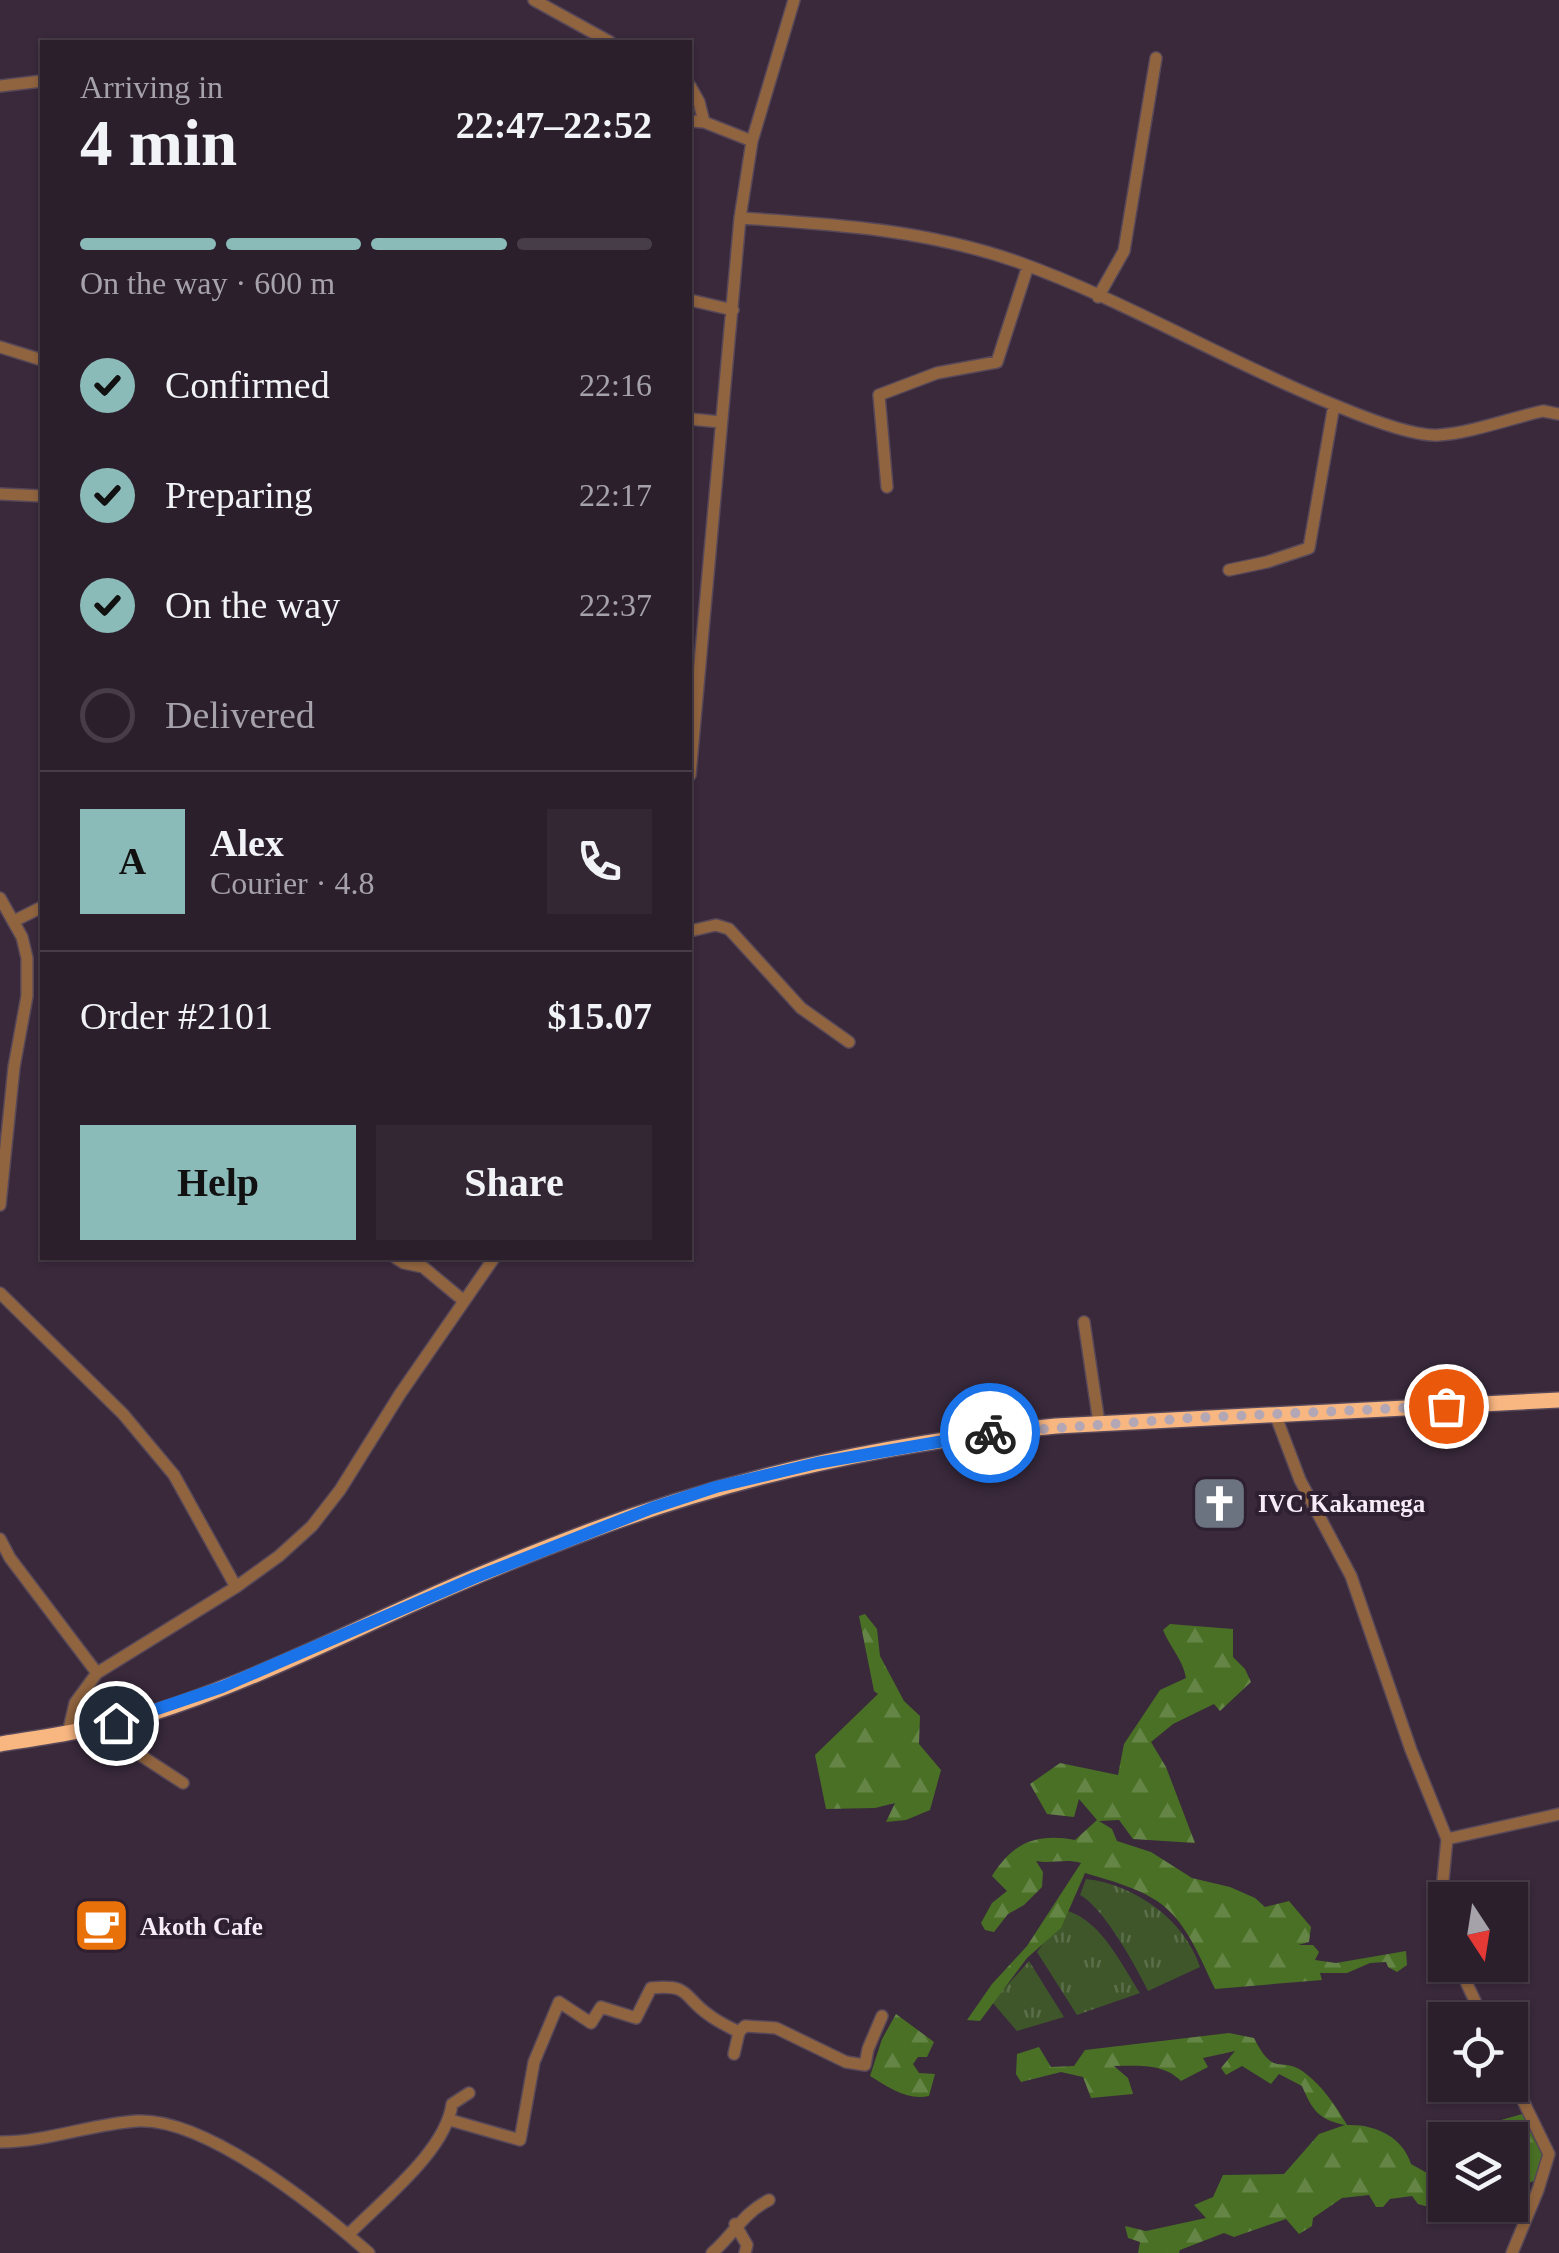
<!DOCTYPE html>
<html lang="en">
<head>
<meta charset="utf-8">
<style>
  body { margin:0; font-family:Georgia,serif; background:#332734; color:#f1f3f6; height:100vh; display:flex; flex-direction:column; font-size:38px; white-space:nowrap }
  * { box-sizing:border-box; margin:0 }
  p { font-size:32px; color:#a6a2a9 }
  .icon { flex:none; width:55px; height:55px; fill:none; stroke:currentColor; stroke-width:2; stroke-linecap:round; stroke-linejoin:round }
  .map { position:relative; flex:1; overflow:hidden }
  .panel { position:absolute; left:40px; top:40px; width:652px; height:1220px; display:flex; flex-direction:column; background:#2b1f2c; border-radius:0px; box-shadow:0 2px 8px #0004,0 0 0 2px #473d48 }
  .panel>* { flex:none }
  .needle { width:65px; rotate:168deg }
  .tools { position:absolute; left:1428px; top:1882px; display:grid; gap:20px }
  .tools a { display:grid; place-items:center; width:100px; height:100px; border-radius:0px; background:#2b1f2c; box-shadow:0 2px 8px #0004,0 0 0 2px #473d48; font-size:50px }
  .pin { position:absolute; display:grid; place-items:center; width:85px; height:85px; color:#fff; margin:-42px; border:5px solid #fff; border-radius:50%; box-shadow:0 2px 10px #0007 }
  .courier { position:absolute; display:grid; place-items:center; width:100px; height:100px; margin:-50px; border:8px solid #1a73e8; border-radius:50%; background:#fff; color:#222; box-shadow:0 2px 12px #0007 }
  .overview em { font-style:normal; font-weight:700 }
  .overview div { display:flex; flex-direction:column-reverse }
  .overview { display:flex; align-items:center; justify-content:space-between; height:170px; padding:0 40px }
  h1 { font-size:65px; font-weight:700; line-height:75px }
  .bar { display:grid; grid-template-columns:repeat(4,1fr); gap:15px 10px; align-content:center; height:120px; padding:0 40px }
  .bar i { height:12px; border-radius:8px; background:#473d48 }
  .bar .on { background:#8bbbb9 }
  .bar p { grid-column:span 4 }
  .line { display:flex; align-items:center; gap:25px; padding:0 40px; border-top:2px solid #473d48 }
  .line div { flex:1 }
  .round { display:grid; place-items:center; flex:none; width:105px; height:105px; border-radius:0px; background:#332734 }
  ol { padding:0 40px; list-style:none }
  li { display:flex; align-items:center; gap:30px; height:110px }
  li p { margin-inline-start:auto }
  li .icon { padding:10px; border-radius:50%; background:#8bbbb9; color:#111; stroke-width:4 }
  li:last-child { color:#a6a2a9 }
  li i { width:55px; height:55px; border:5px solid #473d48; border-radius:50% }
  .cta { display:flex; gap:20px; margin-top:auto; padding:20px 40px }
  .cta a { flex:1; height:115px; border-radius:0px; background:#8bbbb9; color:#111; font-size:40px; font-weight:700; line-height:115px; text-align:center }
  .cta a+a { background:#332734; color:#f1f3f6 }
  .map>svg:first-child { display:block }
</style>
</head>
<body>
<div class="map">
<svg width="1559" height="2253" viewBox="0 0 1559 2253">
  <defs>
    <pattern id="grass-tufts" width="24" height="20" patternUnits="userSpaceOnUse" patternTransform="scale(2.5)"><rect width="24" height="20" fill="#3e562a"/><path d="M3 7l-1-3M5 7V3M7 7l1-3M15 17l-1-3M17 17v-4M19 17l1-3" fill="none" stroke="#5a6e4a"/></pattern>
    <pattern id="forest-firs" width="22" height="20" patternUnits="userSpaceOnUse" patternTransform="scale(2.5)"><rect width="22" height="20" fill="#497025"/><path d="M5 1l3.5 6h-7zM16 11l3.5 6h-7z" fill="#648545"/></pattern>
  </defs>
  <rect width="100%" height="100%" fill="#39293b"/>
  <path fill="url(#grass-tufts)" d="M1086,1879c48,5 99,41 114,88l-52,24c-12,-25 -45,-84 -68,-96z
    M1068,1911c34,11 53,53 72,82l-63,22 -40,-63z
    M1029,1961l35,56 -47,14 -25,-29z"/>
  <path fill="url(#forest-firs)" d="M865,1614l12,15 3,27 24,45 16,15 -1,28 22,26 -11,40 -24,10 -20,2 9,-19 -20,5 -49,1 -11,-54 63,-61 -4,-3 -15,-75z
    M1170,1624l63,5v28l12,12 6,13 -31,29 -6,-7 -41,20 -22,18 15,25 29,76 -62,-4 -14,-19 -20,1 13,8 5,12 34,11 41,26 38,9 25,11 10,9 24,-6 22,26 -2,15 -11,3h15l6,7 -4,8 21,3 70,-12 1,14 -10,7 -9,-5 -2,-5 -16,1 -23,10h-27l2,7 -107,9c-13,-27 -26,-61 -49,-81 -21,-19 -55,-27 -81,-35l-24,55 -34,30 -47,63 -13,-1 25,-36 35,-38 54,-83c-16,-5 -29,1 -45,-2l7,11 -1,15 -18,18 -16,9 -14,18 -9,-2 -4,-7 11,-20 15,-12 -15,-15c21,-34 45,-43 83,-36l22,-20 -18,-21 -5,18 -27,-3 -17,-30 30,-21 58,12 6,-31 36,-54 26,-12c-3,-18 -16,-31 -23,-48z
    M896,2014l38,28 -7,15h-9l-5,7 6,9 16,1 -6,22c-22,5 -41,-9 -59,-20l12,-37z
    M1229,2033l25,5c21,42 27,16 51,35 18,14 31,33 42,52 28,-1 56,12 64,39l16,9 16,-3 -6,-32 89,-25 18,44 -10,24 -6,2 -18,-8v-35h-65v55l-16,12 -11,-3 -6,-8 -22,3 -7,8h-7l-7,-12 -27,3 -29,20 -1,8 -13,8 -13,-15 -52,18 -10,-4 -44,17 -1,3h-41l2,-11 -12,-4 -3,-12 21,5 60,-13 -12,-13 19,-8 10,-22 61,-1 35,-40 26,-9c-26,-5 -33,-15 -43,-39l-23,-12 -8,10 -29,-18 -16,9 -5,-7 14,-17 -32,7 5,9 -27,14c-18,-18 -43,-15 -67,-15l14,12 5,16 -42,4 -8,-21 -22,-5 -40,10 -5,-8 1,-20 22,-7 12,20 23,-1 11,-16z"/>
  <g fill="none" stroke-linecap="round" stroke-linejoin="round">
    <defs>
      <path id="minor" d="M534,0l76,42
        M0,86l42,-5
        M690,86l9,16 5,20
        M690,121l14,1 48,19
        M740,218c95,6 187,12 278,44 109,39 211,101 319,144 24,10 77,31 102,29 32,-2 72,-17 104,-24l16,3
        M1098,297l26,-46 32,-193
        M690,300l43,10
        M0,347l42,13
        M690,419l31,3
        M887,487l-8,-92 58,-22 60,-11 31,-96
        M0,494l42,2
        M1229,570l38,-8 42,-14 25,-143
        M690,775l50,-557 12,-77 42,-141
        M0,898l22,39 5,21v38l-13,71 -14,138
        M14,921l28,-14
        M690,931l26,-6 13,4 72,79 48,34
        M396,1258l8,5 19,4 41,34
        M0,1293l123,121 51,61 62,112
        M1084,1322l15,101
        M1275,1414l25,66 51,96 60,174 36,89 -4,41 5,20
        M0,1539l10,19 87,115
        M116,1723l18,28 49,32
        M68,1733l7,-30 22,-30 139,-86 43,-31 33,-30 28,-36 60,-96 94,-136
        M1447,1839l112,-25
        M1463,1965l4,19 17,36
        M734,2054l5,-22 6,-6 31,2 70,34 19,3 3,-16 14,-33
        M1510,2074l39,80 -11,36 -26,63
        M450,2120l70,20 14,-78 25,-60 32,21 10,-16 35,11 15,-30c40,-4 31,8 58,27 9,7 20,12 30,17
        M0,2142c47,0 91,-18 137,-21 69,-4 182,88 232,132
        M735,2224l12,21 -2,8
        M348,2235c33,-34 98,-84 104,-131l17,-11
        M712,2253c21,-18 31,-40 57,-53"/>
      <path id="highway" d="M0,1744c50,-8 100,-15 149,-30 91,-28 179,-72 266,-111 57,-26 117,-50 175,-72 150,-57 307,-89 466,-105l503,-26"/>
    </defs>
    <use href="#minor" stroke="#574859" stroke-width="14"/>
    <use href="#highway" stroke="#574859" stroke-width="18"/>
    <use href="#minor" stroke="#90643f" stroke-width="11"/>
    <use href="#highway" stroke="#f8b681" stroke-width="15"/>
  </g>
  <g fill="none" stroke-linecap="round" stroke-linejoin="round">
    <path stroke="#b4a7b5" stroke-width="10" stroke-dasharray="0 18" d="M990,1433l202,-15 254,-12"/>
    <path stroke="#1a73e8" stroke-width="12" d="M116,1723l106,-36 252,-109 178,-70 64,-21 101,-24 173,-30"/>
  </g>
  <defs>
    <symbol id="church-square" viewBox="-11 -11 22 22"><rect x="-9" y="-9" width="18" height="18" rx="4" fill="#6b7280" stroke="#2e1f31"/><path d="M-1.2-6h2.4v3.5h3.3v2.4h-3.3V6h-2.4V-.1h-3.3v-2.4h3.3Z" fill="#fff"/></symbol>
    <symbol id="cafe-square" viewBox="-11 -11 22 22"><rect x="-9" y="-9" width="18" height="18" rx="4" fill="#e8710a" stroke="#2e1f31"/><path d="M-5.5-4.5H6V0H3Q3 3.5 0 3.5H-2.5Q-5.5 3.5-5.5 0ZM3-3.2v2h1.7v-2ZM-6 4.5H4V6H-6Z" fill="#fff"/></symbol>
  </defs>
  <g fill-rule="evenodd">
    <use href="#church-square" x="1188" y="1472" width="63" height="63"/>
    <use href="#cafe-square" x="70" y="1894" width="63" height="63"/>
  </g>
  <g text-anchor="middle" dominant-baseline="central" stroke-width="8" stroke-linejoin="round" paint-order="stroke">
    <g font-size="25" font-weight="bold" fill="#f6ebf7" stroke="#2e1f31" text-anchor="start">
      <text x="1258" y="1503">IVC Kakamega</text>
      <text x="140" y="1926">Akoth Cafe</text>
    </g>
  </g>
</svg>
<div class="tools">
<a><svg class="needle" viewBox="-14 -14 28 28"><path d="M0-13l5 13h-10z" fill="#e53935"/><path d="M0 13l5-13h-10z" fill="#a6a2a9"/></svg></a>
<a><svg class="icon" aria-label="locate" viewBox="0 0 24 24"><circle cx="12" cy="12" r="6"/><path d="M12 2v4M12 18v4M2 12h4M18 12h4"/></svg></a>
<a><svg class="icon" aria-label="layers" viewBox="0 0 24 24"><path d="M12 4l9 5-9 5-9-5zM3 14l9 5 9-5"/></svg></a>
</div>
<div class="pin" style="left:1446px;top:1406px;background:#ea580c"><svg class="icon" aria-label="bag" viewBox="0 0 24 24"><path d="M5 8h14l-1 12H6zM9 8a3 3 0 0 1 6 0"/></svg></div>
<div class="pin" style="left:116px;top:1723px;background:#1f2937"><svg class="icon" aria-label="home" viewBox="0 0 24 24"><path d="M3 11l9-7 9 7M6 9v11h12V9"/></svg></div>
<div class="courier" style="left:990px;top:1433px"><svg class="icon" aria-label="bike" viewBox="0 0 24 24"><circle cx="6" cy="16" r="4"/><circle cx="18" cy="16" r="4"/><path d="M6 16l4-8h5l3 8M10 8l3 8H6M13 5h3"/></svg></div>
<section class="panel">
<div class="overview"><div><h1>4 min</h1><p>Arriving in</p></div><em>22:47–22:52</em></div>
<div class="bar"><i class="on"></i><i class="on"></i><i class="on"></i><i></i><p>On the way · 600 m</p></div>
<ol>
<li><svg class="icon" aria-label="check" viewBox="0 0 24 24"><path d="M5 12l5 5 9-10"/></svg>Confirmed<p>22:16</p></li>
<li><svg class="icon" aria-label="check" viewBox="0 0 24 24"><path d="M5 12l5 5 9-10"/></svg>Preparing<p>22:17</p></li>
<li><svg class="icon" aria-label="check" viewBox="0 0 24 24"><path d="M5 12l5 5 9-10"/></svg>On the way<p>22:37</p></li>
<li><i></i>Delivered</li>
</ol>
<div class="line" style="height:180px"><b class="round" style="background:#8bbbb9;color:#111">A</b><div><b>Alex</b><p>Courier · 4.8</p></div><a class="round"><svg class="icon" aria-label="phone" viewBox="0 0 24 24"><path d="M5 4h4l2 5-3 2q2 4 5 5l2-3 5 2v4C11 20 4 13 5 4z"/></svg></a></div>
<div class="line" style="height:130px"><div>Order #2101</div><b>$15.07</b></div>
<div class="cta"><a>Help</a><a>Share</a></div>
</section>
</div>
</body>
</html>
